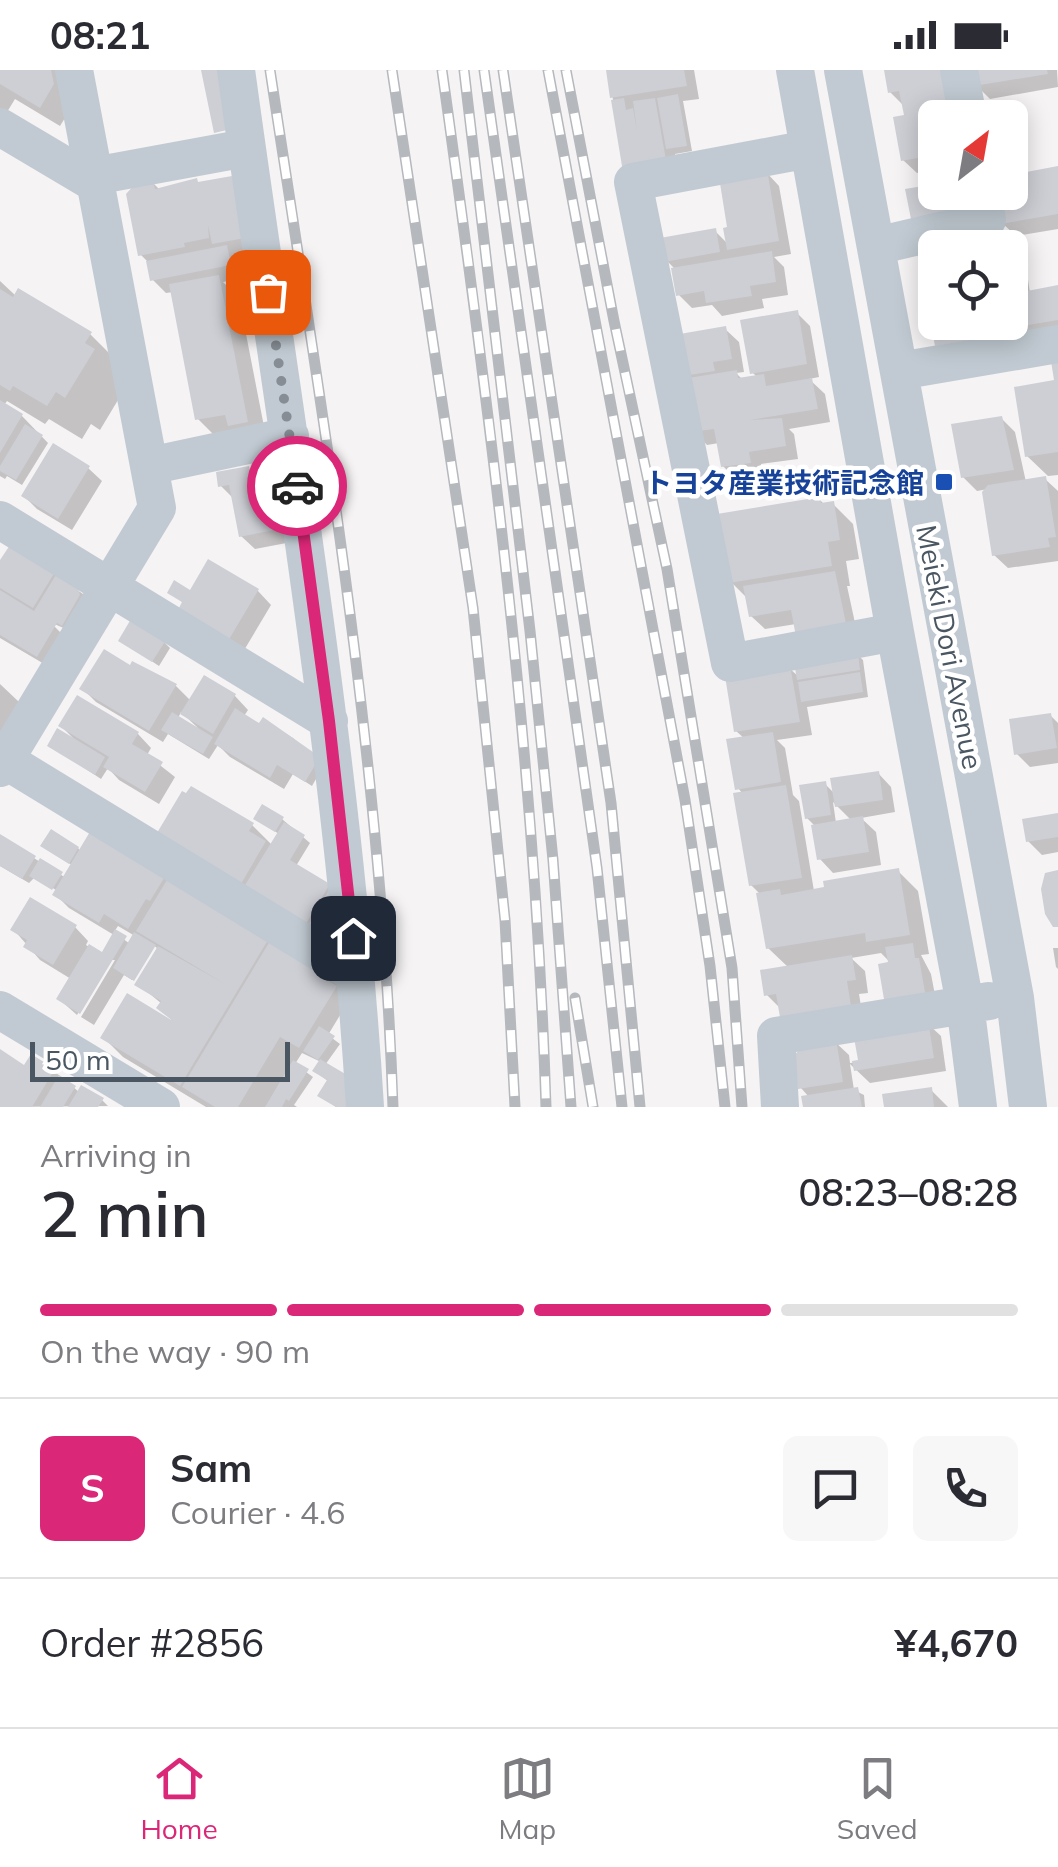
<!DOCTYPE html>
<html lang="en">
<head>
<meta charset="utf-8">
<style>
  body { margin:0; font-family:Mulish,"Noto Sans JP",sans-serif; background:#f7f7f7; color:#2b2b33; height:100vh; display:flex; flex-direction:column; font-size:38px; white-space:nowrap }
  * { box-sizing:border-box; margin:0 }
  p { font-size:32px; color:#7c7c81 }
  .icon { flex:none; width:55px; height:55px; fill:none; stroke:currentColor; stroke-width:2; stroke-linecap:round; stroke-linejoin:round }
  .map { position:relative; height:1037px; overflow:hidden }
  .details { display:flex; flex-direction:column; background:#fff; flex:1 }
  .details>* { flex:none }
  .needle { width:65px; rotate:31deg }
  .buttons { position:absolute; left:918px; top:30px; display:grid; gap:20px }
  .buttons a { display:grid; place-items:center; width:110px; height:110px; border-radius:15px; background:#fff; box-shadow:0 5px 25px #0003; font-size:50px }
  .scale { position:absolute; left:30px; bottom:25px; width:260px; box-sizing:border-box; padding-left:10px; border:5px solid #4a5661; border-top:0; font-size:28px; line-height:35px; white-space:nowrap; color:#4a5661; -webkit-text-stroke:8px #fff; paint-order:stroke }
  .pin { position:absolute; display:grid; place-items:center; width:85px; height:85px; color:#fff; margin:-42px; border-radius:20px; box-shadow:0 5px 15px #0006 }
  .courier { position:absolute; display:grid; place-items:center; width:100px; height:100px; margin:-50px; border:8px solid #db2777; border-radius:50%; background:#fff; color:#222; box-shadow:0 2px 12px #0007 }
  .summary em { font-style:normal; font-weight:600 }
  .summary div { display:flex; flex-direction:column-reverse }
  .summary { display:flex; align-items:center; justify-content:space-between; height:170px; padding:0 40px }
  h1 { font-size:65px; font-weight:600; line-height:75px }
  .bar { display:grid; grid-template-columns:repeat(4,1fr); gap:15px 10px; align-content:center; height:120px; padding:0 40px }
  .bar i { height:12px; border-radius:8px; background:#e1e1e2 }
  .bar .active { background:#db2777 }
  .bar p { grid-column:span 4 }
  .line { display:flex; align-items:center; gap:25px; padding:0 40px; border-top:2px solid #e1e1e2 }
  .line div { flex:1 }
  .round { display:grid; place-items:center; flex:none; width:105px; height:105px; border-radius:15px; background:#f7f7f7 }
  .status { display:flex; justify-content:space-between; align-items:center; height:70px; padding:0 50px; background:#fff; direction:ltr }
  .status svg { height:28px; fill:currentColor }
  .tab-bar { display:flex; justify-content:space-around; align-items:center; height:140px; border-top:2px solid #e1e1e2; background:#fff; font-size:28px; color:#7c7c81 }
  .tab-bar a { display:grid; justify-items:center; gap:5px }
  .tab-bar .active { color:#db2777 }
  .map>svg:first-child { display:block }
</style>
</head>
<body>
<div class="status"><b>08:21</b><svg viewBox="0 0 49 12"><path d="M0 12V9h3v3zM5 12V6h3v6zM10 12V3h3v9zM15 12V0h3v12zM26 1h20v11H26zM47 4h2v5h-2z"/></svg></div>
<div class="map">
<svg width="1058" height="1037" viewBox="0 0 1058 1037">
  <rect width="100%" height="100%" fill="#f5f3f3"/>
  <path fill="#0003" fill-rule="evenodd" d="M0,0h67l6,35 -13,21 -45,-27 -11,18 -4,-3z
    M608,0h86l5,29 -16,2 9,50 -17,3 3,19 -53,-2z
    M886,0l49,48v52l-18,3 -14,-13 2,-53 -15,-15z
    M974,0h83l1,17 -68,12 -14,-14z
    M1058,99v60l-42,7 -14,-13 8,-31v-15z
    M766,102l13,14 12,68 -17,3 10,10 4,28 -26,4 2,9 -42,8 -10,-11 -20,3 -13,-13 -5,-27 -8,-8 49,-29 13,13z
    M196,111l61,69 -24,5 7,6 3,17 -20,4 16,16 28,144 -49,-3 -20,-20 -25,-127 -7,1 -14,-14 -3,-16 -8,-8 11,-73 8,8z
    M935,116v6h30l9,36 -60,-5z
    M961,171l6,7h-32v74h75v-61l4,-1 13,13 3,20 28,-5v38l-121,19 -18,-96z
    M0,211l16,15 74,38 34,34 3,17 -27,45 -9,-6 -9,15 -33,-20 -4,5 -38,-23 -3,4 18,11 26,27 -26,42 -15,-9 -2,3 -5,-3z
    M797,243l13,13 9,51 -10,2 16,15 5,28 -41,7 5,5 4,25 -37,5 2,11 -26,5 -14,-14 -4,-23 -12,2 -13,-14 -8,-56 39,-46 14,13 5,30 -8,1 7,7 14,-3 -5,-5z
    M1058,292v113l-10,1 -21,-20 30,-74z
    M1001,348l14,14 11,50 19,-3 13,12v70l-50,7 -14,-13 -6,-66 -11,2 -14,-14z
    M272,397l13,14 12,60 -42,8 -14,-13 -7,-37 -13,-13 27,-17 9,9z
    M88,398l14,13 -30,49 -35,-21 -13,-13z
    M819,429l6,6 8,-1 20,20 6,35 -13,2 4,25h-3l13,60 -64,-22 -31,5 -14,-13 -3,-17 -17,-17z
    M209,492l49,29 13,14 -28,47 -73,-60 20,2z
    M0,495l54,9 29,20 2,8 -17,28 -18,-8 18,18 -17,28 -51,-30z
    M121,571l43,1 6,6 -11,18z
    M857,584l6,6 5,37 -61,10 5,28 -35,5 8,8 8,47 6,6 15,90 84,-20 20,20 11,63 -8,1 10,19 7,37 -57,-58 -30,5 14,13 3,22 -9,1 5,31 -84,-17 -14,-14 23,-26 -21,-20 -9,-55 -8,-8 -8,-91 -5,-6 7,-49 -9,-8 53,-63 10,9z
    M131,598l45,18 15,15 14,-23 30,18 13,14 -4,6 16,10 3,-6 30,18 31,27 -12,21 -19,-12 -9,15 -54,-32 -12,-12 -9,14 -41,-25 -5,8 -67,-40 -13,-13zM181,642l17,16 -20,-10z
    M0,614l19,18 -19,38z
    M78,628l60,36 13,14 -4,7 28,22 -16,27 -40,-24 -11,-12 -7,11 -51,-34 25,-5 -14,-14z
    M1050,645l8,8v40l-28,4 -13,-13z
    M878,703l13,14 4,25 -34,6 15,14 5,33 -48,8 -13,-14 -6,-34 -7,-7 18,-34 10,10zM833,732l19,19 -16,2z
    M1058,746v36l-16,3 -14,-14z
    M256,749h26l28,24 -14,23 32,20 13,47 -18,11 -146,-86 75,-33 20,20 7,-11z
    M92,764l229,134 20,20 7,14 -20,33 12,9 -15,21 27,42h-16l-15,-11 8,-14 -14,-11 6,-9 -19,-9 -7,11 18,13 -19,28 3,2h-91l-83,-50 -20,-20 69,-17 -13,-12 3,-4 -24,-20 19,-36 -4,-3 -21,35 -8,-5 -30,50 -13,-8 34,-57h-6l-32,55 -18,-16 12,-20 -31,-19 -26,-30 61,-3 13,14 -2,4 16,10 12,-20 -45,-27 -12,-12 7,-1 -29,-18 -6,6 -29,-17v-29l66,41 7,-12 -29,-20 34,2 3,4zM118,856l17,10 -5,8 -16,-12z
    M1053,878h5v21l-2,-2z
    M927,953l14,13 5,35 -76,12 -20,-19 4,26 10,5 1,12h-59l3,-10 -8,-9 34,-46 14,13 1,8 11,-1z
    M0,983l25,16 29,2 25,21 23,8 6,6 -108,1z
    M931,1020l17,17h-62z"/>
  <path fill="#cdcfd5" d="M0,0h51l3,14 -14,24 -40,-24z
    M201,0h19l11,59 -17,4z
    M606,0h78l3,16 -77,12z
    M884,0h64l6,48h-19v37l-34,6 -8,-44 11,-2 -5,-24 -11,2z
    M971,0h76l1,4 -74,12z
    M678,24l9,52 -21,3 -9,-51z
    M624,28l2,12 7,-2 4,23 -4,-30 22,-3 11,62 -43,12 -12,-72z
    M1058,96v48l-58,10 -6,-32h16v-17z
    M767,99l12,72 -52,9 -4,-22 4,-1 -8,-50z
    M232,106l13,62 -33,6 -4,-19 1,13 -25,5 1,4 -47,9 -12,-62 10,-11 17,-3 2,9 42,-11 1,4z
    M935,114v8h23l4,23 -50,9 -7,-35z
    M716,158l4,24 -56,10 -4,-24z
    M962,168l1,10h-28v74h62l3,13 -65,11 -19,-99z
    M227,175l4,20 -81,16 -4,-20z
    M772,181l4,31 -26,4 2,10 -46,7 -2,-12 -28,5 -5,-28z
    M1014,187l7,36 -11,1v-36z
    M219,205l29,147 -20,4 -3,-11 -30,5 -26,-136z
    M1058,215v35l-30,5 -6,-33z
    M18,218l74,44 -7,11 10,6 -30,49 -9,-6 -9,14 -34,-20 -3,5 -10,-6v-96l13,8z
    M1021,227l5,28 -22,4 -1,-7h7v-23z
    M798,240l9,54 -57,10 -10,-54z
    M726,256l6,33 -19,3 2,9 -32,5 -9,-41z
    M1058,290v92l-33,5 -11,-70 40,-7 -3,-19z
    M737,300l1,8 26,-4 2,12 46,-8 6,31 -68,11 32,-2 4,28 -37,6 2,11 -30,4 -7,-38 -23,3 -9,-53z
    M0,330l23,14 -23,39z
    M1002,346l12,54 -53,8 -10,-54z
    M25,354l18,11 -27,45 -16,-9v-5z
    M53,373l37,23 -32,53 -37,-23z
    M273,395l12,63 -46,9 -10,-52 -11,2 -2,-15 33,-6 2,10 9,-2 -2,-6z
    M1046,406l10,61 -8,1 2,9 -58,9 -10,-64 6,-7z
    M820,427l1,6 13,-2 6,39 -12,2 4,24 -103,17 -12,-69z
    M10,475l45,27 -22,36 -33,-20v-28z
    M208,489l51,30 -31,52 -50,-31 4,-8 -15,-9 7,-13 16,10z
    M835,501l13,62 -51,9 -6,-32 -42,7 -6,-31z
    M57,503l20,12 3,10 -18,31 -5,-3 -20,34 -37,-22v-45l34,21z
    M131,549l35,21 -14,22 -34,-21z
    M104,579l26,16 2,-4 45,23 -28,47 -70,-42z
    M858,582l2,18 -63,10 -3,-18z
    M790,595l10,57 -66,10 -9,-56z
    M860,602l3,20 -62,10 -3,-20z
    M204,605l32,19 -23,40 -33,-20z
    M77,625l62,37 -7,12 31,18 -18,30 -42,-25 6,-10 -51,-31z
    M235,638l24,15 4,-6 57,40 -15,25 -28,-17 -7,13 -56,-34z
    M172,642l41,25 -10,17 -42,-24z
    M1051,643l6,35 -43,7 -5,-36z
    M57,658l48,29 -10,18 -48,-29z
    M773,662l8,50 -46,8 -9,-51z
    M879,701l4,29 -48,7 -5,-29z
    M826,711l5,34 -26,4 -6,-34z
    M786,715l16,93 -53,8 -16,-93z
    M191,716l63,37 -5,8 17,10 -28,48 -84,-51 28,-47 4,2z
    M262,734l22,13 -9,15 -22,-13z
    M1058,743v24l-32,5 -4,-23z
    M863,746l6,36 -52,8 -6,-35z
    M284,752l21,13 -15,25 40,24 -26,43 -62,-37z
    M51,759l28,18 -10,17 -29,-18z
    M91,760l75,45 -16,26 -4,-2 -18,30 -24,-15 -5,9 -47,-28z
    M0,764l36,22 -14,23 -22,-13z
    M40,788l23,14 -11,18 -23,-14z
    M899,798l11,67 -44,7 -1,-9 -99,16 -10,-56 24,-4 1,6 43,-8 -1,-6z
    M1058,800v57h-5l-8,-13 -4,-25 4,-16z
    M170,805l101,60 -91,151 -80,-48 27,-45 46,28 -17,-13 5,-7 -27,-16 24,-39 67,38 -89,-53z
    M331,817l5,39 -21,13 -11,-7z
    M30,827l47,28 -24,40 -30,-18 4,-7 -17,-10z
    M115,859l12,7 -47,78 -24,-15 33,-55 13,8z
    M134,862l22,13 -22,36 -21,-13z
    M273,866l50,30 -5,9 19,11 -38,62 -19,-11 -42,70h-23l-33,-20z
    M913,873l2,15h4l7,40 -41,7 -7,-41 10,-2 -3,-15z
    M852,885l4,25 -9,1 5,31 -71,11 -5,-29 -12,2 -4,-26z
    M928,950l6,38 -80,13 -2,-10 6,-1 -5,-28z
    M319,956l16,10 -17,24 -15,-9z
    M836,969l7,43 -45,7 -5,-32 10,-12z
    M0,979l24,16 7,-11 24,15 -23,38h-32z
    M320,989l27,16v32h-11l-19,-11 10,-16 -15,-9z
    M293,990l16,9 -20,32 -3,-2 -4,8h-17z
    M59,1005l17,11 -13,21h-23z
    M81,1015l23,13 -6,9h-30z
    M858,1017l4,20h-59l-2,-11z
    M932,1017l2,20h-50l-2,-13z"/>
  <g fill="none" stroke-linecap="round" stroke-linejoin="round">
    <path stroke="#c1cad2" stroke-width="38" d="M236,0c47,345 108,689 129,1037
      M795,0l100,562 70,372 13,103
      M843,0l172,928 13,109
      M959,0l9,48
      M0,57l96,57
      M809,79l-176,33 97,481 165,-31
      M94,106l152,-28
      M876,176l111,-26 -5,-28
      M899,301l159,-27
      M149,396l141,-30
      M0,450l329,201
      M0,687l357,218
      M0,698l157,-260 -83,-438
      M0,940l161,97
      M780,1037l-4,-71 213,-35"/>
    <defs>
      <path id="rail" d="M270,0c52,343 111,690 123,1037
        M392,0l81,538 32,312 10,187
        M442,0c48,344 93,690 104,1037
        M464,0l66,561 23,229 18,247
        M484,0l113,798 25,239
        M503,0l108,733 29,304
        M548,0l137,730 25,166 15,141
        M566,0l48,251 53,248 65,399 10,139
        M575,928l18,109"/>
    </defs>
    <use href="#rail" stroke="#b5b8bd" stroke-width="11"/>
    <use href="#rail" stroke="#fff" stroke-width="8" stroke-dasharray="22" stroke-linecap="butt"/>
  </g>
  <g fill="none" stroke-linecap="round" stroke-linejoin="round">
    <path stroke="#868d94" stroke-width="10" stroke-dasharray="0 18" d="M268,222l29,194"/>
    <path stroke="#db2777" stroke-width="12" d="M297,416l32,235 24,217"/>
  </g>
  <rect fill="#1a4fb4" stroke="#fff" stroke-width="4" x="934" y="402" width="20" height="20" rx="5"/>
  <g text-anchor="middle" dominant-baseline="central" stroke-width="9" stroke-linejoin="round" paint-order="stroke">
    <g font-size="28" font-weight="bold" fill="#164399" stroke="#fff" text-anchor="end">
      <text x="924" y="412">トヨタ産業技術記念館</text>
    </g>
    <g font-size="28" fill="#4a5661" stroke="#fff">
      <text transform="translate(950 577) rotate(79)">Meieki Dori Avenue</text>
    </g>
  </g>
</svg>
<div class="buttons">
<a><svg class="needle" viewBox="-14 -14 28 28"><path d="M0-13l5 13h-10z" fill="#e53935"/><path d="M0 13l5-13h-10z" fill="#7c7c81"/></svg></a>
<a><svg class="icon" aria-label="locate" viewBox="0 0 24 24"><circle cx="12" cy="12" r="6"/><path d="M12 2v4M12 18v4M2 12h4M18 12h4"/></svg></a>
</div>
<div class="scale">50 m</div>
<div class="pin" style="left:268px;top:222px;background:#ea580c"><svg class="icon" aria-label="bag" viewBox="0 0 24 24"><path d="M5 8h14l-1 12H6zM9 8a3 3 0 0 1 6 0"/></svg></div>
<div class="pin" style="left:353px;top:868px;background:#1f2937"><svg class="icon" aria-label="home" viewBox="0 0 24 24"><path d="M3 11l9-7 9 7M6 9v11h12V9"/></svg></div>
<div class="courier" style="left:297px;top:416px"><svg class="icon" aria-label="car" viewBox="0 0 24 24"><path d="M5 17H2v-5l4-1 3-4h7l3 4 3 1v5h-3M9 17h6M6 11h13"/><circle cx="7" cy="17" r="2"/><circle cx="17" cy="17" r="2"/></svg></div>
</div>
<section class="details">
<div class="summary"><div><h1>2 min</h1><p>Arriving in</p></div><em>08:23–08:28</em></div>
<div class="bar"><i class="active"></i><i class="active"></i><i class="active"></i><i></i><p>On the way · 90 m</p></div>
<div class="line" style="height:180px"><b class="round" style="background:#db2777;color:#fff">S</b><div><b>Sam</b><p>Courier · 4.6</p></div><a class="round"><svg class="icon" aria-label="chat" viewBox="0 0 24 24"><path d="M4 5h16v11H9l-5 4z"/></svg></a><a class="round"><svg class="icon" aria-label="phone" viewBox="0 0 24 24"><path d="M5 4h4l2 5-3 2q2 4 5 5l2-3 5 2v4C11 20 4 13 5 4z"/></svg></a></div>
<div class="line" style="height:130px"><div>Order #2856</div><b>¥4,670</b></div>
</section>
<nav class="tab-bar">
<a class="active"><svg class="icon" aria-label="home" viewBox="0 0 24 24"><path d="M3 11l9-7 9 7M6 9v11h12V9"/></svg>Home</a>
<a><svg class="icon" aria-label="map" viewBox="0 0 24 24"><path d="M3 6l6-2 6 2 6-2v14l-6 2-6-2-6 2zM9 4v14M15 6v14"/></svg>Map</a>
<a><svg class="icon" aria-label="saved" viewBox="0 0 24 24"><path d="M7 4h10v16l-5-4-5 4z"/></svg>Saved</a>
</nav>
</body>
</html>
